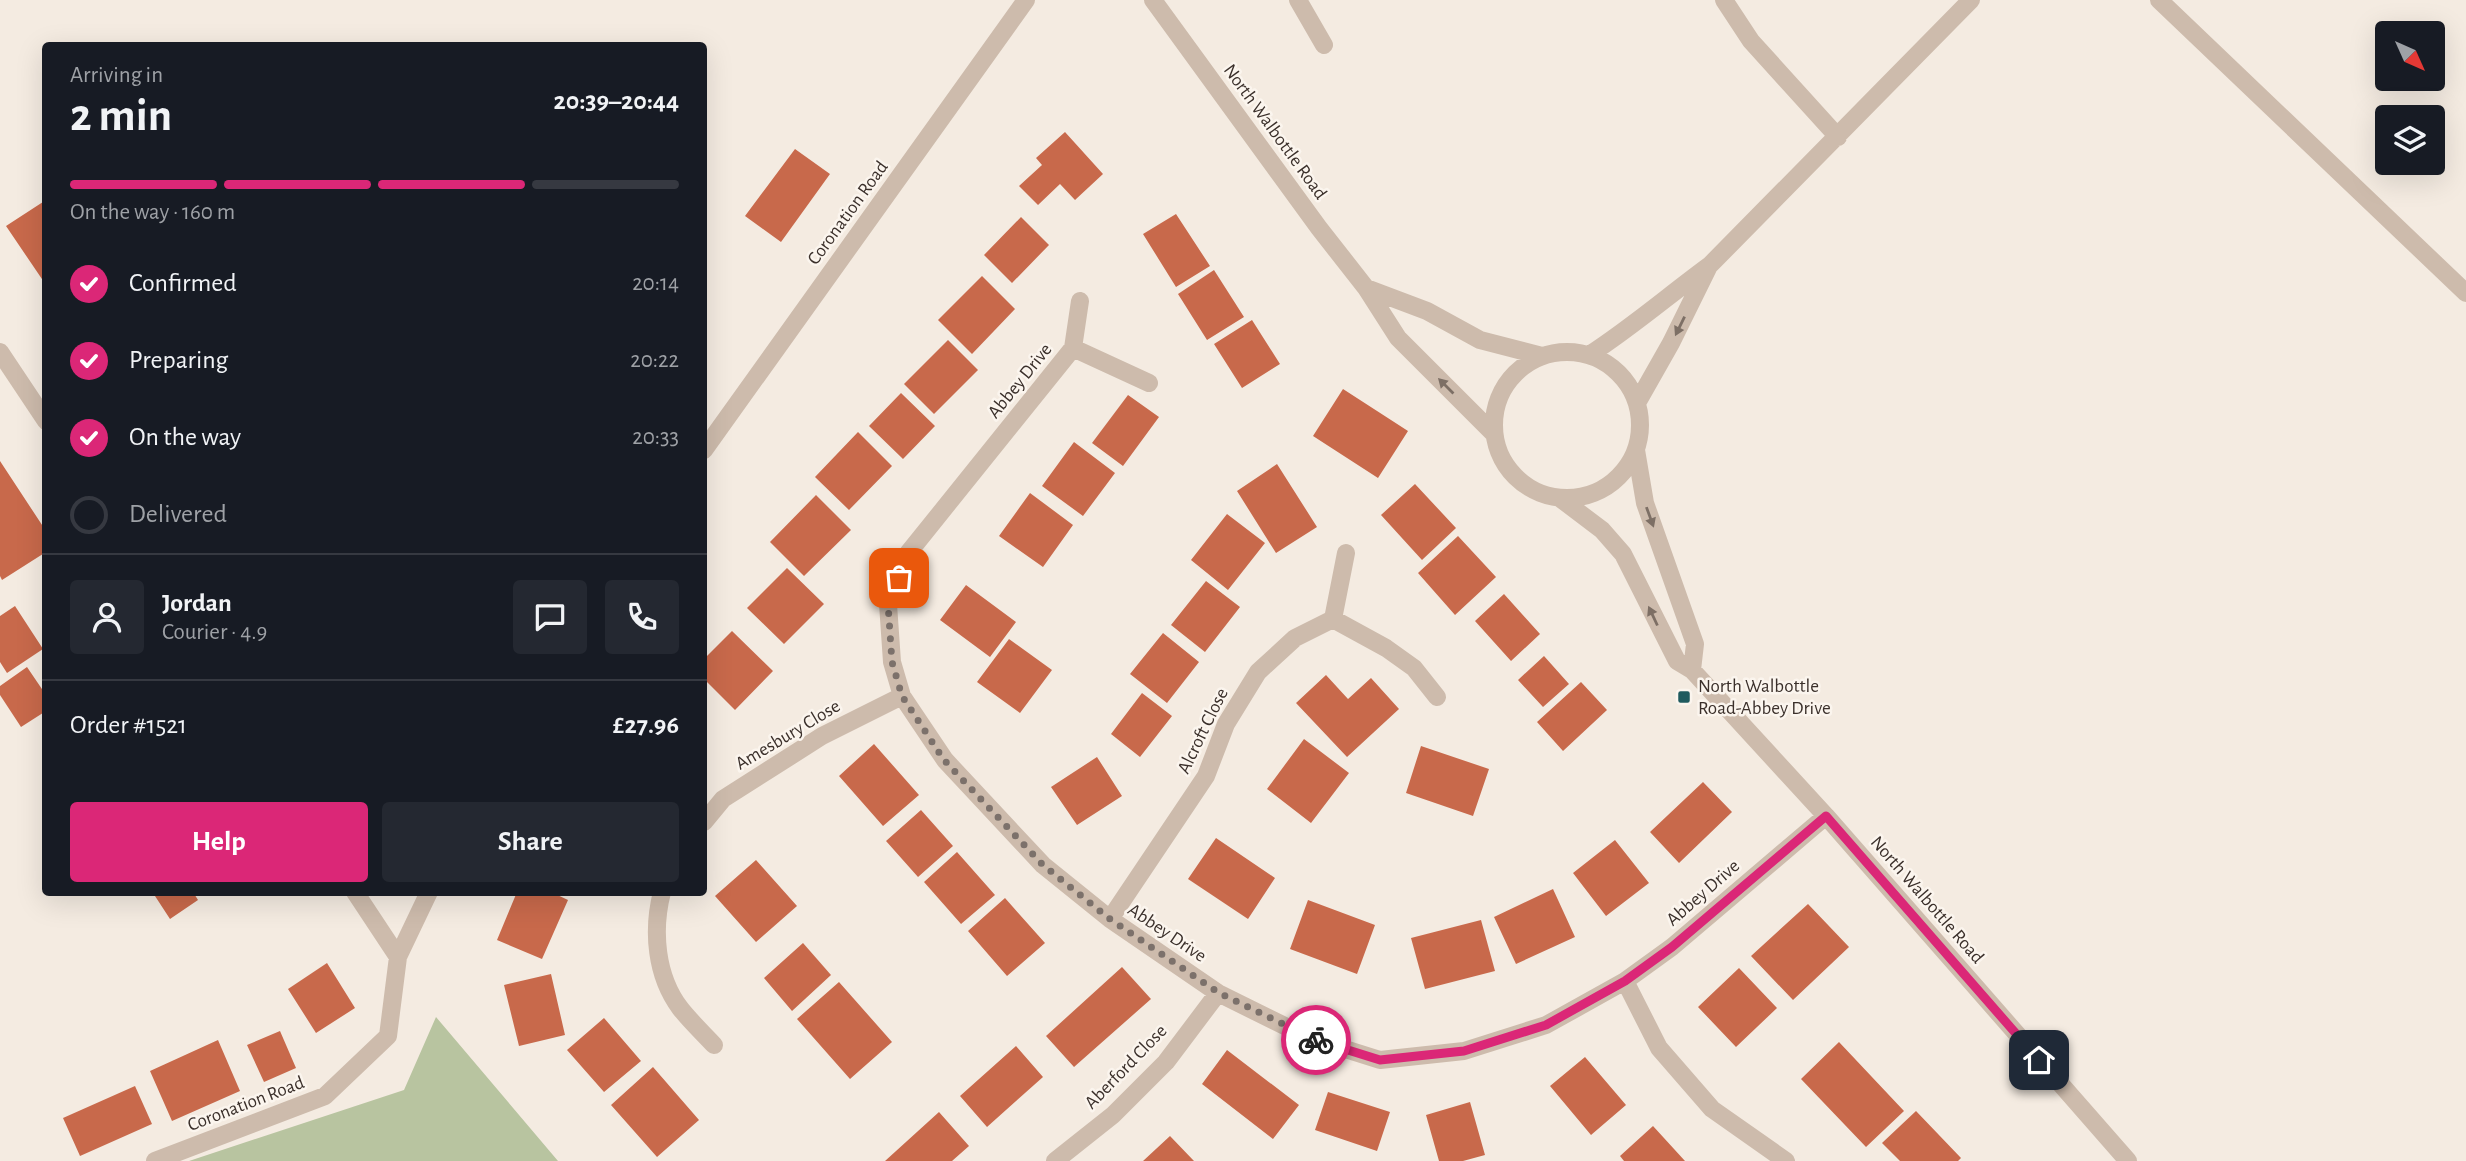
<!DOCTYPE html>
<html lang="en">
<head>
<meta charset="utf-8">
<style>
  body { margin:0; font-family:"Alegreya Sans",sans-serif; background:#242831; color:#f1f3f6; height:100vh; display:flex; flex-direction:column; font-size:26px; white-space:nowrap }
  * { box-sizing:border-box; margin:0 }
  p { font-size:23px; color:#9ea1a6 }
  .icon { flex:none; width:38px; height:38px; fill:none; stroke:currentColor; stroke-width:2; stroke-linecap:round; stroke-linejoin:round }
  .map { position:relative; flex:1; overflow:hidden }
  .sheet { position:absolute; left:42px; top:42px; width:665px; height:854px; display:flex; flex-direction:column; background:#171b24; border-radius:7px; box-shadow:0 7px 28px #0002 }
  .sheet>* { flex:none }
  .needle { width:46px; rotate:135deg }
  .controls { position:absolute; left:2375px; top:21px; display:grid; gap:14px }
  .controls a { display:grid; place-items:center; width:70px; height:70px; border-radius:7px; background:#171b24; box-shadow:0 7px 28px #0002; font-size:35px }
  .pin { position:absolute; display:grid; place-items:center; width:60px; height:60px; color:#fff; margin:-30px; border-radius:14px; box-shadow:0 4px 10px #0006 }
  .courier { position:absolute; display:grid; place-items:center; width:70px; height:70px; margin:-35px; border:5px solid #db2777; border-radius:50%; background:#fff; color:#222; box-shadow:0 2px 9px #0007 }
  .head em { font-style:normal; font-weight:700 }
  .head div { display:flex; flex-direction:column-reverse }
  .head { display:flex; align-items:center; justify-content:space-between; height:119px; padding:0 28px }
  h1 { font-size:46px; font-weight:700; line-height:52px }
  .bar { display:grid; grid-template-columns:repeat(4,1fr); gap:10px 7px; align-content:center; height:84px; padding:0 28px }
  .bar i { height:9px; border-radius:5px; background:#363941 }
  .bar .active { background:#db2777 }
  .bar p { grid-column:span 4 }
  .line { display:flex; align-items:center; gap:18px; padding:0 28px; border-top:2px solid #363941 }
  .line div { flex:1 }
  .round { display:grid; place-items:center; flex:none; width:74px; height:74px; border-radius:7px; background:#242831 }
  ol { padding:0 28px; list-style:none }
  li { display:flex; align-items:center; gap:21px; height:77px }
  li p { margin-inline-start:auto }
  li .icon { padding:7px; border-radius:50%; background:#db2777; color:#fff; stroke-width:4 }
  li:last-child { color:#9ea1a6 }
  li i { width:38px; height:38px; border:4px solid #363941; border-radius:50% }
  .button { display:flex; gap:14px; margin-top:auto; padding:14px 28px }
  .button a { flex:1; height:80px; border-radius:7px; background:#db2777; color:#fff; font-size:28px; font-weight:700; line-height:80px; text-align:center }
  .button a+a { background:#242831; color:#f1f3f6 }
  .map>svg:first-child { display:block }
</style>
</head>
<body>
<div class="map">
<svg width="2466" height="1161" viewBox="0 0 2466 1161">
  <rect width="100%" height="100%" fill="#f4ebe1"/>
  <path fill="#b8c4a0" d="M436,1017l122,144h-369l215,-71z"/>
  <path fill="#c8694b" d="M1065,132l38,42 -28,26 -15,-16 -22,21 -19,-19 23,-21 -6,-7z
    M795,149l35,25 -49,68 -36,-26z
    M46,200v85l-40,-59z
    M1176,214l34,52 -34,21 -33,-53z
    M1021,217l28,28 -37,38 -28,-28z
    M1214,270l30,47 -37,23 -29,-46z
    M982,276l33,33 -43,45 -34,-34z
    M1252,320l28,44 -38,24 -28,-44z
    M948,340l30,30 -44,44 -30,-30z
    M1343,389l65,42 -30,47 -65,-42z
    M901,393l34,33 -32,33 -34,-33z
    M1128,395l31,22 -36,49 -31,-23z
    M858,432l34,34 -43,44 -34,-33z
    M1074,442l41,31 -32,43 -41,-30z
    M0,461l46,70v21l-44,28 -2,-4z
    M1277,464l40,63 -41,26 -39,-62z
    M1415,484l41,44 -34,32 -41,-45z
    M1030,493l43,32 -30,42 -44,-31z
    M816,495l35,35 -47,46 -34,-34z
    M1227,514l38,29 -37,47 -37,-30z
    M1458,536l38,41 -41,38 -37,-42z
    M787,568l37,36 -40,40 -37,-36z
    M1206,581l34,26 -35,45 -34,-27z
    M966,585l50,37 -26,35 -50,-37z
    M1504,594l36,40 -29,27 -36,-40z
    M15,606l28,43 -36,24 -7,-11v-46z
    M732,631l41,40 -38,39 -31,-31v-20z
    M1163,633l36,29 -32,41 -37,-29z
    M1009,639l43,31 -32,43 -43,-31z
    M1544,656l25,28 -26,23 -25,-27z
    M27,667l19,28v16l-25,16 -21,-32v-9z
    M1326,675l22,24 23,-21 28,31 -52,48 -51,-54z
    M1581,682l26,28 -44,41 -26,-29z
    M1142,693l30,23 -32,41 -29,-23z
    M1304,739l45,34 -38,50 -44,-34z
    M874,744l45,51 -36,31 -44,-50z
    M1421,746l68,23 -16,47 -67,-23z
    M1097,757l25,39 -45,29 -26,-38z
    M1703,782l29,30 -53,51 -29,-31z
    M921,810l32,36 -35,31 -32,-36z
    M1216,838l59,40 -27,41 -60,-40z
    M1615,840l34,43 -43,33 -33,-43z
    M957,852l38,43 -34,29 -37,-42z
    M756,860l41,46 -41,36 -41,-46z
    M1553,889l22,48 -59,27 -22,-47z
    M160,892h33l5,8 -28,19 -15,-23z
    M517,892h34l17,8 -26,59 -45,-19z
    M1005,898l40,45 -38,33 -39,-45z
    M1308,900l67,25 -18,49 -67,-25z
    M1808,904l41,43 -56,53 -42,-44z
    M1481,920l14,51 -70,18 -14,-51z
    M803,943l28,32 -39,36 -28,-33z
    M327,963l28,45 -39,25 -28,-44z
    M1122,967l29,32 -77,68 -28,-31z
    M1739,968l38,40 -41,39 -38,-40z
    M551,974l14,61 -46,11 -15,-61z
    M839,982l53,60 -42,37 -53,-60z
    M604,1018l37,43 -37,31 -37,-42z
    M280,1031l16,37 -32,14 -17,-37z
    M218,1040l22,51 -68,30 -22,-50z
    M1839,1042l65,69 -38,36 -65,-68z
    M1016,1046l27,31 -56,50 -27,-31z
    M1227,1050l72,55 -26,34 -71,-55z
    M1585,1057l41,48 -35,30 -41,-49z
    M653,1067l46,53 -42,37 -46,-52z
    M135,1086l17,38 -72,32 -17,-38z
    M1328,1092l62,20 -13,39 -62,-21z
    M1470,1102l15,53 -22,6h-24l-13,-46z
    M1916,1111l45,47 -3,3h-58l-18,-18z
    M939,1112l30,34 -17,15h-67z
    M1653,1126l32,35h-61l-4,-5z
    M1170,1136l24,25h-51z"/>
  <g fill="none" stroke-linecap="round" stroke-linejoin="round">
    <path stroke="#cdbbac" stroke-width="18" d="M1153,0l166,228 47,60 32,50 96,96
      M1298,0l26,45
      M1724,0l27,41 87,96
      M2159,0l307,293
      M1366,288l61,23 53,29 62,16
      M1080,301l-7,47 76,35
      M1073,348l-164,204 -21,52 4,58 10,34 43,64 98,105 67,54 108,74 89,44 73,23 84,-9 82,-26 79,-44 47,-34 154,-131
      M0,352l46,69
      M1494 425a73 73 0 1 1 146 0a73 73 0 1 1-146 0Z
      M1589,355c42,-27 80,-60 121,-90l261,-265
      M1637,403l34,-60 37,-75
      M704,450l322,-450
      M1636,450l9,53 50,141 -3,26
      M1561,499l41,31 21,24 54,107 15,9 134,146 302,345
      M1346,553l-13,66 53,29 28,20 23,29
      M704,822l19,-23 99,-63 80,-40
      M355,892l43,65
      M662,892c-10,39 -6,84 18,116 10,13 23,25 34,37
      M1110,919l96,-143 20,-52 32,-52 37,-34 38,-19
      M1625,981l34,67 53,61 74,52
      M155,1161l170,-65 63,-60 10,-79 31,-65
      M1055,1161l58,-46 53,-53 52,-69"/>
  </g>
  <defs><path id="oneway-solid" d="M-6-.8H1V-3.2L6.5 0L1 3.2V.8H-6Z" transform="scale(1.75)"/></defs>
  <g fill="#7d6f65">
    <use href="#oneway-solid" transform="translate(1680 326) rotate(116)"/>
    <use href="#oneway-solid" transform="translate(1446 386) rotate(-135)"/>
    <use href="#oneway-solid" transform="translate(1650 517) rotate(70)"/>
    <use href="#oneway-solid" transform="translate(1653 616) rotate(-115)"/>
  </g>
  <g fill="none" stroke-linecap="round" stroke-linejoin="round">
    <path stroke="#7c716b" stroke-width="7" stroke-dasharray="0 12.6" d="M899,578l-11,26 4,58 10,34 42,64 99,105 67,54 109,74 97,47"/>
    <path stroke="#db2777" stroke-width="9" d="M1316,1040l64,20 84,-9 82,-26 79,-44 47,-34 154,-131 213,244"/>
  </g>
  <rect fill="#1f5a5e" stroke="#fbf5ee" stroke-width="2.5" x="1677" y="690" width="14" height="14" rx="3.5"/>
  <g text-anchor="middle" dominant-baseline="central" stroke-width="5" stroke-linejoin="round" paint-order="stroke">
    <g font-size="19" fill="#3b302b" stroke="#fbf5ee">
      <text transform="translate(1275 132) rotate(54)">North Walbottle Road</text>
      <text transform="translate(848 213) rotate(-54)">Coronation Road</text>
      <text transform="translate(1020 381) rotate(-51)">Abbey Drive</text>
      <text transform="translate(1203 731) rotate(-64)">Alcroft Close</text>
      <text transform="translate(788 735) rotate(-31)">Amesbury Close</text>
      <text transform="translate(1703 893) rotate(-41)">Abbey Drive</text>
      <text transform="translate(1927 900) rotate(49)">North Walbottle Road</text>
      <text transform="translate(1167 933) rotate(34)">Abbey Drive</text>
      <text transform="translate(1126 1067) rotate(-46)">Aberford Close</text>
      <text transform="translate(246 1104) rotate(-21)">Coronation Road</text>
    </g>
    <g font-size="19" fill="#3b302b" stroke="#fbf5ee" text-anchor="start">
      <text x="1698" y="686">North Walbottle<tspan x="1698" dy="22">Road-Abbey Drive</tspan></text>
    </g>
  </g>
</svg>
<div class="controls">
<a><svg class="needle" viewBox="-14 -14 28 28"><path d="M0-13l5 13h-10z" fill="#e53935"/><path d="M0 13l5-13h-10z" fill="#9ea1a6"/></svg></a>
<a><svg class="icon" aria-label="layers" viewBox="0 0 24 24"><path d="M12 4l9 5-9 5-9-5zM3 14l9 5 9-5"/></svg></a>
</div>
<div class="pin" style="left:899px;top:578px;background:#ea580c"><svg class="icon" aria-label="bag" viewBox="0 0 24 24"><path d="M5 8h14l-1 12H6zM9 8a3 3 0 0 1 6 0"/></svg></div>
<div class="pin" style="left:2039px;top:1060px;background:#1f2937"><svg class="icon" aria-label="home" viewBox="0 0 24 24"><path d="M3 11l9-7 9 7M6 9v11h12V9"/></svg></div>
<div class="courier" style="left:1316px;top:1040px"><svg class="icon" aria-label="bike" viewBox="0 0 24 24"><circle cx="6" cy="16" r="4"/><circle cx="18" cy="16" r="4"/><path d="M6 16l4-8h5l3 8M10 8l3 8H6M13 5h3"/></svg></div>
<section class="sheet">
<div class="head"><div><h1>2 min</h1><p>Arriving in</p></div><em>20:39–20:44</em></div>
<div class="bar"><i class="active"></i><i class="active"></i><i class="active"></i><i></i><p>On the way · 160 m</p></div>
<ol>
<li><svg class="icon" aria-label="check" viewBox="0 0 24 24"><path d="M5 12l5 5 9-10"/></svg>Confirmed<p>20:14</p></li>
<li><svg class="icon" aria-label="check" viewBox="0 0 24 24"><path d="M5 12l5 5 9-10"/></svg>Preparing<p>20:22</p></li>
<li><svg class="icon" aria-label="check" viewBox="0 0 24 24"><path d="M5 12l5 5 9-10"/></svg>On the way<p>20:33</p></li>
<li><i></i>Delivered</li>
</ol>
<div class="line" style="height:126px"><a class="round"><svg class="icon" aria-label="person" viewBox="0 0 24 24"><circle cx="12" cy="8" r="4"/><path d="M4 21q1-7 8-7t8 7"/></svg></a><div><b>Jordan</b><p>Courier · 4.9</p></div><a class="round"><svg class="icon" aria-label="chat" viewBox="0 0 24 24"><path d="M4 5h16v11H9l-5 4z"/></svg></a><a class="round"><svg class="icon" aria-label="phone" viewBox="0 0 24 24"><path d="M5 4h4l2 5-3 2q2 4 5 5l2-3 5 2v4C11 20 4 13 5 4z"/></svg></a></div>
<div class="line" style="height:91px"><div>Order #1521</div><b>£27.96</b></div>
<div class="button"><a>Help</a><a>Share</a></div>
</section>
</div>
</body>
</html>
